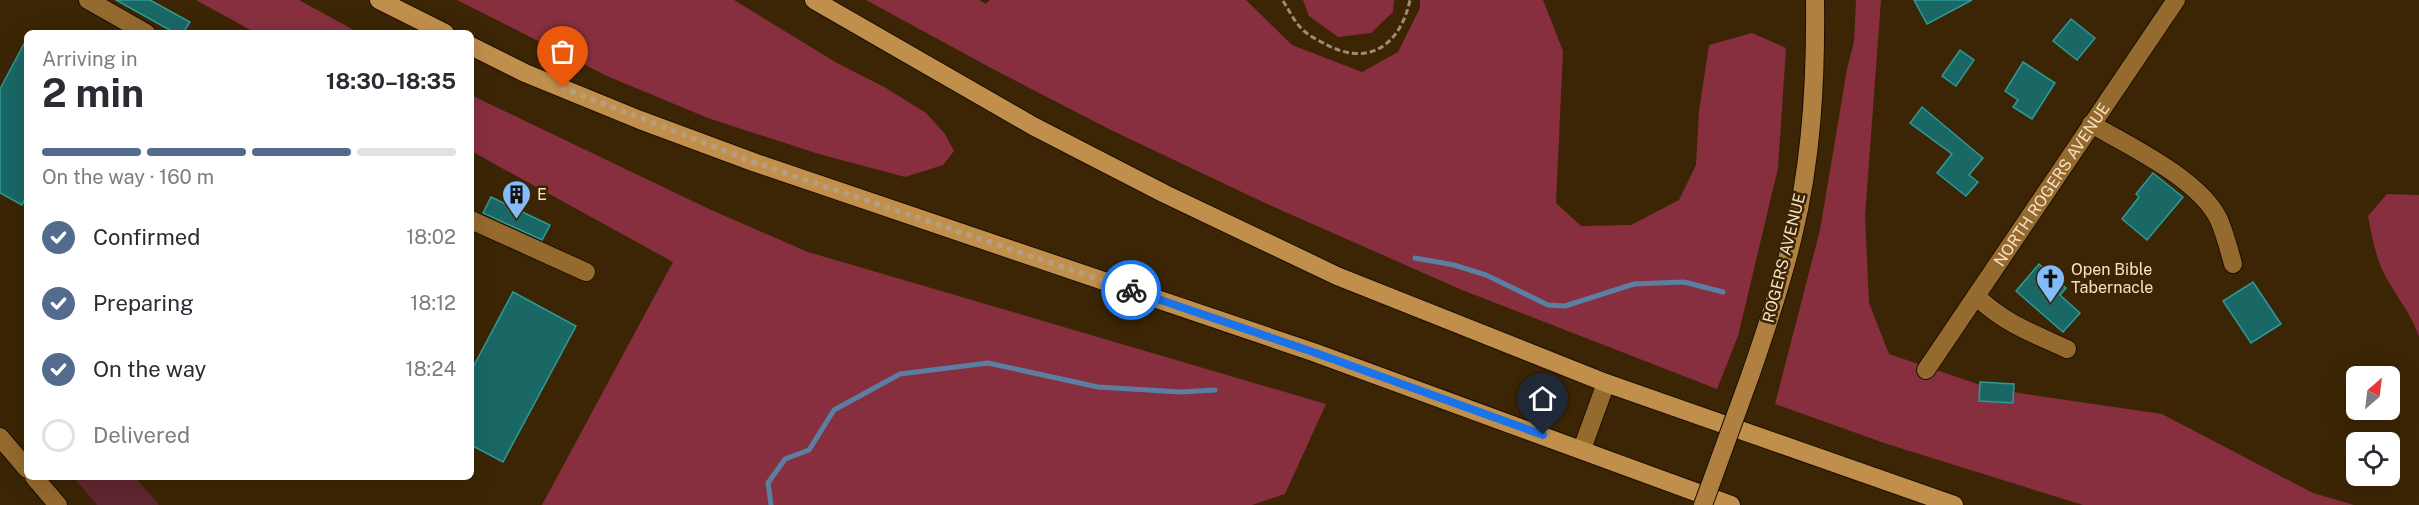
<!DOCTYPE html>
<html lang="en">
<head>
<meta charset="utf-8">
<style>
  body { margin:0; font-family:"Public Sans",sans-serif; background:#f2f2f3; color:#2b2b33; height:100vh; display:flex; flex-direction:column; font-size:22px; white-space:nowrap }
  * { box-sizing:border-box; margin:0 }
  p { font-size:20px; color:#7c7c81 }
  .icon { flex:none; width:33px; height:33px; fill:none; stroke:currentColor; stroke-width:2; stroke-linecap:round; stroke-linejoin:round }
  .map { position:relative; flex:1; overflow:hidden }
  .side { position:absolute; left:24px; top:30px; width:450px; height:450px; display:flex; flex-direction:column; background:#fff; border-radius:9px; box-shadow:0 6px 24px #0002 }
  .side>* { flex:none }
  .needle { width:39px; rotate:28deg }
  .tools { position:absolute; left:2346px; top:366px; display:grid; gap:12px }
  .tools a { display:grid; place-items:center; width:54px; height:54px; border-radius:9px; background:#fff; box-shadow:0 6px 24px #0002; font-size:30px }
  .pin { position:absolute; display:grid; place-items:center; width:51px; height:51px; color:#fff; margin:-62px -26px; border-radius:50% 50% 50% 0; rotate:-45deg; box-shadow:0 0 6px #0007 }
  .pin .icon { rotate:45deg }
  .courier { position:absolute; display:grid; place-items:center; width:60px; height:60px; margin:-30px; border:4px solid #1a73e8; border-radius:50%; background:#fff; color:#222; box-shadow:0 2px 8px #0007 }
  .headline em { font-style:normal; font-weight:700 }
  .headline div { display:flex; flex-direction:column-reverse }
  .headline { display:flex; align-items:center; justify-content:space-between; height:102px; padding:0 18px }
  h1 { font-size:39px; font-weight:700; line-height:45px }
  .bar { display:grid; grid-template-columns:repeat(4,1fr); gap:9px 6px; align-content:center; height:72px; padding:0 18px }
  .bar i { height:8px; border-radius:4px; background:#e1e1e2 }
  .bar .current { background:#536c8d }
  .bar p { grid-column:span 4 }
  ol { padding:0 18px; list-style:none }
  li { display:flex; align-items:center; gap:18px; height:66px }
  li p { margin-inline-start:auto }
  li .icon { padding:6px; border-radius:50%; background:#536c8d; color:#fff; stroke-width:4 }
  li:last-child { color:#7c7c81 }
  li i { width:33px; height:33px; border:3px solid #e1e1e2; border-radius:50% }
  .map>svg:first-child { display:block }
</style>
</head>
<body>
<div class="map">
<svg width="2419" height="505" viewBox="0 0 2419 505">
  <rect width="100%" height="100%" fill="#3b2504"/>
  <path fill="#60262f" d="M73,477h62l24,28h-62z"/>
  <path fill="#872f3f" d="M196,0h103l60,33h-103z
    M457,0h277l103,63 49,25 40,25 19,21 9,17 -11,14 -38,12 -86,-23 -111,-36 -101,-42z
    M866,0h113l7,4 4,-4h256l46,45 70,27 36,-20 22,-44v-8h123l20,51 -7,152 25,23 50,-1 48,-25 17,-35 3,-54 10,-66 43,-12 34,15 -8,120 -40,168 -21,53 -255,-99 -197,-87 -154,-73 -120,-62z
    M1303,0h91l-1,12 -22,21 -33,4 -29,-21z
    M1856,0h25l-16,216 4,87 20,51 103,35 170,25 151,79 41,12h-271l-196,-61 -112,-40 45,-174 27,-161 7,-27z
    M471,95l238,114 99,43 518,152 -41,90 -33,11h-710l131,-243 -202,-111z
    M2387,194l32,1v142c-7,-23 -23,-40 -34,-62 -10,-18 -13,-39 -17,-59z"/>
  <g fill="none" stroke-linecap="round" stroke-linejoin="round">
    <path stroke="#5a7fa3" stroke-width="5" d="M1415,258l39,7 32,10 62,30 17,1 69,-22 50,-2 39,10
      M771,505l-3,-22 17,-24 24,-9 25,-40 66,-36 88,-11 110,24 83,5 34,-2"/>
  </g>
  <path fill="#196866" stroke="#2f9a97" stroke-width="1.5" d="M116,0h34l40,22 -7,11h-8z
    M1914,0h58l-45,24z
    M2071,19l24,19 -18,22 -24,-19z
    M27,38v157l-5,10 -22,-12v-104z
    M1960,50l14,10 -18,26 -14,-10z
    M2023,62l32,21 -23,36 -19,-12 5,-7 -13,-9z
    M1922,107l61,51 -14,17 9,7 -12,14 -29,-23 15,-19 -42,-31z
    M2153,173l30,24 -36,43 -25,-21 17,-22 -3,-3z
    M491,197l59,28 -8,15 -59,-27z
    M2039,264l27,24 -6,7 20,18 -17,19 -47,-41z
    M2253,282l28,42 -30,19 -28,-42z
    M513,292l63,34 -73,136 -32,-17v-74z
    M1980,382l34,2 -1,19 -34,-2z"/>
  <g fill="none" stroke-linecap="round" stroke-linejoin="round">
    <defs>
      <g id="minor">
        <path d="M88,0l58,33"/>
        <path d="M2091,124c37,21 110,56 128,96 6,14 10,29 14,44"/>
        <path d="M471,220l115,52"/>
        <path d="M1976,296c28,27 56,37 91,53"/>
        <path id="s1" d="M1926,370l250,-370"/>
        <path d="M0,437l27,32"/>
        <path d="M1582,449l24,-66"/>
        <path d="M34,477l24,28"/>
      </g>
      <path id="major" d="M1750,376c16,-46 32,-93 43,-140 19,-77 23,-157 22,-236"/>
      <path id="highway" d="M379,0l66,33
        M814,0l219,126 132,68 172,82 269,107 348,122
        M471,46l54,27 115,47 116,43 557,189 418,153"/>
    </defs>
    <use href="#minor" stroke="#1d1001" stroke-width="20"/>
    <use href="#major" stroke="#1d1001" stroke-width="20"/>
    <use href="#highway" stroke="#1d1001" stroke-width="20"/>
    <path stroke="#a28b6c" stroke-width="3" stroke-dasharray="6 3" stroke-linecap="butt" d="M1283,1c6,9 11,20 18,27 7,8 19,13 28,18 43,21 72,-4 81,-46"/>
    <use href="#minor" stroke="#956a2e" stroke-width="18"/>
    <use href="#major" stroke="#af8040" stroke-width="18"/>
    <use href="#highway" stroke="#c18f4c" stroke-width="18"/>
    <defs>
      <path id="major-bridge" d="M1703,505l47,-129"/>
    </defs>
    <use href="#major-bridge" stroke="#1d1001" stroke-width="20" stroke-linecap="butt"/>
    <use href="#major-bridge" stroke="#af8040" stroke-width="18"/>
  </g>
  <g fill="none" stroke-linecap="round" stroke-linejoin="round">
    <path stroke="#b69f80" stroke-width="6" stroke-dasharray="0 10.8" d="M563,88l193,75 375,127"/>
    <path stroke="#1a73e8" stroke-width="8" d="M1131,290l182,62 230,83"/>
  </g>
  <defs>
    <symbol id="building-pin" viewBox="-11 -11 22 30"><path d="M0 17L-7.5 6A9.5 9.5 0 1 1 7.5 6Z" fill="#84bbfb" stroke="#3b2504"/><path d="M-4-6H4V6H1V3H-1V6H-4ZM-2.5-4.3h1.7v1.8h-1.7ZM.8-4.3h1.7v1.8H.8ZM-2.5-1h1.7V.8h-1.7ZM.8-1h1.7V.8H.8Z" fill="#111"/></symbol>
    <symbol id="church-pin" viewBox="-11 -11 22 30"><path d="M0 17L-7.5 6A9.5 9.5 0 1 1 7.5 6Z" fill="#84bbfb" stroke="#3b2504"/><path d="M-1.2-6h2.4v3.5h3.3v2.4h-3.3V6h-2.4V-.1h-3.3v-2.4h3.3Z" fill="#111"/></symbol>
  </defs>
  <g fill-rule="evenodd">
    <use href="#building-pin" x="500" y="178" width="33" height="45"/>
    <use href="#church-pin" x="2034" y="262" width="33" height="45"/>
  </g>
  <g text-anchor="middle" dominant-baseline="central" stroke-width="5" stroke-linejoin="round" paint-order="stroke">
    <g font-size="16" fill="#f8e0c3" stroke="#3b2504">
      <text stroke="none"><textPath href="#s1" startOffset="224">NORTH ROGERS AVENUE</textPath></text>
      <text transform="translate(1784 258) rotate(-76)">ROGERS AVENUE</text>
    </g>
    <g font-size="16" fill="#f8e0c3" stroke="#3b2504" text-anchor="start">
      <text x="537" y="194">E</text>
      <text x="2071" y="269">Open Bible<tspan x="2071" dy="18">Tabernacle</tspan></text>
    </g>
  </g>
</svg>
<div class="tools">
<a><svg class="needle" viewBox="-14 -14 28 28"><path d="M0-13l5 13h-10z" fill="#e53935"/><path d="M0 13l5-13h-10z" fill="#7c7c81"/></svg></a>
<a><svg class="icon" aria-label="locate" viewBox="0 0 24 24"><circle cx="12" cy="12" r="6"/><path d="M12 2v4M12 18v4M2 12h4M18 12h4"/></svg></a>
</div>
<div class="pin" style="left:563px;top:88px;background:#ea580c"><svg class="icon" aria-label="bag" viewBox="0 0 24 24"><path d="M5 8h14l-1 12H6zM9 8a3 3 0 0 1 6 0"/></svg></div>
<div class="pin" style="left:1543px;top:435px;background:#1f2937"><svg class="icon" aria-label="home" viewBox="0 0 24 24"><path d="M3 11l9-7 9 7M6 9v11h12V9"/></svg></div>
<div class="courier" style="left:1131px;top:290px"><svg class="icon" aria-label="bike" viewBox="0 0 24 24"><circle cx="6" cy="16" r="4"/><circle cx="18" cy="16" r="4"/><path d="M6 16l4-8h5l3 8M10 8l3 8H6M13 5h3"/></svg></div>
<section class="side">
<div class="headline"><div><h1>2 min</h1><p>Arriving in</p></div><em>18:30–18:35</em></div>
<div class="bar"><i class="current"></i><i class="current"></i><i class="current"></i><i></i><p>On the way · 160 m</p></div>
<ol>
<li><svg class="icon" aria-label="check" viewBox="0 0 24 24"><path d="M5 12l5 5 9-10"/></svg>Confirmed<p>18:02</p></li>
<li><svg class="icon" aria-label="check" viewBox="0 0 24 24"><path d="M5 12l5 5 9-10"/></svg>Preparing<p>18:12</p></li>
<li><svg class="icon" aria-label="check" viewBox="0 0 24 24"><path d="M5 12l5 5 9-10"/></svg>On the way<p>18:24</p></li>
<li><i></i>Delivered</li>
</ol>
</section>
</div>
</body>
</html>
